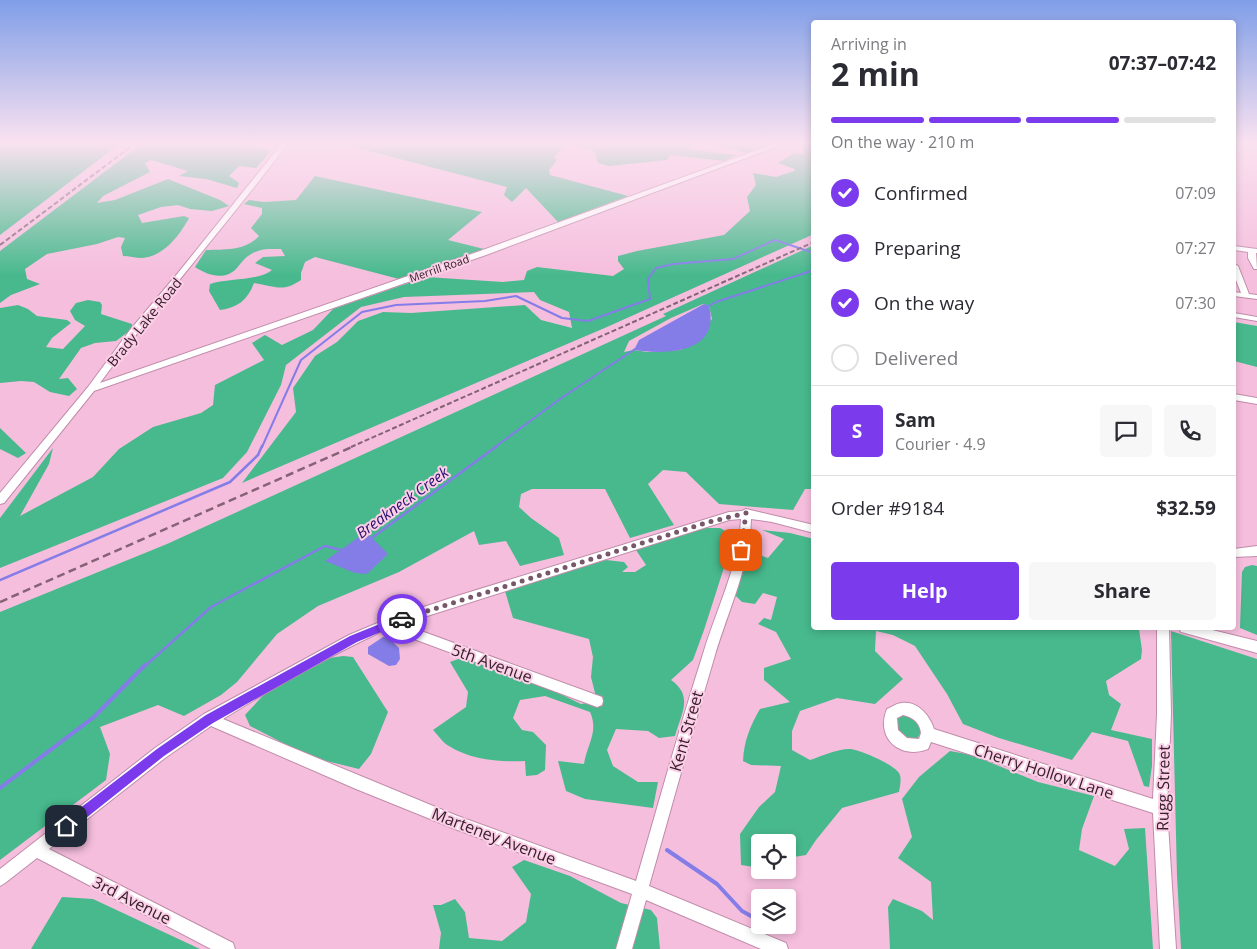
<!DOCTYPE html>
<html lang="en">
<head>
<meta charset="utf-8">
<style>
  body { margin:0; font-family:"Open Sans",sans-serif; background:#f7f7f7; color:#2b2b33; height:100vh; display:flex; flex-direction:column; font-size:19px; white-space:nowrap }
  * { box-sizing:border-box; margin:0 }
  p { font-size:16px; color:#7c7c81 }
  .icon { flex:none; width:28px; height:28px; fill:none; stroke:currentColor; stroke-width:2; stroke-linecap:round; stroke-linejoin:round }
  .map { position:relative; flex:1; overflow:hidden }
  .side { position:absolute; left:811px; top:20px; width:425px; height:610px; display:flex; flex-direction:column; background:#fff; border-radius:5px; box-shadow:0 2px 8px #0003 }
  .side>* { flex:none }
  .fabs { position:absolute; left:751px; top:834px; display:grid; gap:10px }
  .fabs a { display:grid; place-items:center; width:45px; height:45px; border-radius:5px; background:#fff; box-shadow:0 2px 8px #0003; font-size:25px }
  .pin { position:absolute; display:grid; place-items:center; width:42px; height:42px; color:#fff; margin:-21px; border-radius:10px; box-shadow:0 2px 8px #0006 }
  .courier { position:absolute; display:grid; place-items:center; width:50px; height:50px; margin:-25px; border:4px solid #7c3aed; border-radius:50%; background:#fff; color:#222; box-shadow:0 1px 6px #0007 }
  .head em { font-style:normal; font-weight:700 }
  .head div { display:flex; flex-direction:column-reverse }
  .head { display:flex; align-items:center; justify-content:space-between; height:85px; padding:0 20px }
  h1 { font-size:32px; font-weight:700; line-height:38px }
  .bar { display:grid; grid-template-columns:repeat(4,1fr); gap:8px 5px; align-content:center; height:60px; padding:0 20px }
  .bar i { height:6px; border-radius:4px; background:#e1e1e2 }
  .bar .current { background:#7c3aed }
  .bar p { grid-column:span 4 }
  .line { display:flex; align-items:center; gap:12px; padding:0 20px; border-top:1px solid #e1e1e2 }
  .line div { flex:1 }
  .round { display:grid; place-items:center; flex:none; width:52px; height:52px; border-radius:5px; background:#f7f7f7 }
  ol { padding:0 20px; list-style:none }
  li { display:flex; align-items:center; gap:15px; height:55px }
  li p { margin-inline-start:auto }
  li .icon { padding:5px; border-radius:50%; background:#7c3aed; color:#fff; stroke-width:4 }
  li:last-child { color:#7c7c81 }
  li i { width:28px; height:28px; border:2px solid #e1e1e2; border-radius:50% }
  .cta { display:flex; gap:10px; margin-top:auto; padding:10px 20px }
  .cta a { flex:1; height:58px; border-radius:5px; background:#7c3aed; color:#fff; font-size:20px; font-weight:700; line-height:58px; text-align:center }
  .cta a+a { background:#f7f7f7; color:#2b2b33 }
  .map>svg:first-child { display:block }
</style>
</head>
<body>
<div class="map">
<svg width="1257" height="949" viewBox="0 0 1257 949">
  <rect width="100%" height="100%" fill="#f5bedd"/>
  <path fill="#48b98d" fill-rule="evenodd" d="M0,142h122l-122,93z
    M144,142h97l30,9 -15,17 -17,-2 -10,10 10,7 -2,5 -31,-9 -27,-3 9,-5 -37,-11 -6,3 5,9 -47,24 -6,7 18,-3 53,-21 52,21 9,6 -17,5 -22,-2 -12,-4 -17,2 -23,8 4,8 42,-7 5,2c-9,17 -26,39 -47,40 -6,0 -13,-2 -19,-2l-2,-9 4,-9 -7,-1 -21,7 -50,10 -22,15 2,10 13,5 -29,11 -11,8v-52z
    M335,142h361l-6,3 -2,4 49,6 -13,6 -54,-6 -3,5 -58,6 -11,-3 -4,-12 -26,-8 -14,14 3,3 -8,10 1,5 78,21 -70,26 -32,-34 -14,14 -8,-7 3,-8z
    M710,142h67l-31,11z
    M797,142h17v92l-207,93 -365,156 54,-71 -3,-24 22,-32 22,-14 21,-21 25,-9 28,1 114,-8 16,15 31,8 -3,-16 -29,-12 -6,-8 -130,5 -43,10 -75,58 -5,20 -34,67 -24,26 -223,90v-50l53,-70 -4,16 -29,52 73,-39 26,-28 34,-22 48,-14 12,-8 2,-20 49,-25 -12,-17 13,-8 17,10 31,-15 20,-21 93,-32 77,5 21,-2 3,-9 10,-4 76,9 11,-7 -6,-8v-5l19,-5 87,-16 26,-24 -3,-14 9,-12 -3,-12 23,4 18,-6 1,-2 -17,-6 16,-10 8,1 2,-3z
    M315,176l167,36 -34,28 36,9 -85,30 -84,-22 -10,5 -4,11v7c-19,13 -26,6 -47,3 -6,17 -17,25 -34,27l-11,-19 1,-7c18,-6 49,-3 62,-14l-17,-7 8,-6 22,-1 -4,-7c-10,0 -19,-1 -28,4 -8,4 -11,9 -17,16 -12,12 -29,6 -41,-2l11,-17c19,-1 39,1 53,-14l-8,-8 11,-14v-6l-18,-4 5,-4 15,2 32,-2z
    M814,245v244h-9l-12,21 -74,-6 -33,-32 -23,-2 -15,14 26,41 -44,13 -25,-49h-73l-11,5 -2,13 12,11 28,20 5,17 -44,11 -14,-25 -27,4 -5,-14 -75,41 -81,34 -41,28 -40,48 -16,13 -37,21 -26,-11 -58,22 10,27 -4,26 -106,80v-248l167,-68 499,-228 -3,-2zM703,304l6,2 3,13 -31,31 -34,2 -13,-2 -10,2 5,-11 42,-23z
    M88,300l12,2 2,3 -1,9 31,10v5l-16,12 -21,2 -14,5 -22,31 9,-1 9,11 -8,7 -19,-4 -16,-10 -13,-1 -21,2v-75l18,-3 10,4 9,7 30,4 4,3 -19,15 -6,9 17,2 22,-23 -10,-6 -5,-9 6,-8z
    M1234,322l23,4v41l-23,-6z
    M0,428l26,25 -8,5 -18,-9z
    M704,528h16l7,4 -3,15 5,5 -25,78 -11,30 -22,20c23,16 10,34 4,56l-16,2 -11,-7 -32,-2 -9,21 6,16 25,16h20l-5,26 -68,-9 -19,-8 -8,-30 26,3c3,-20 15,-32 6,-52l-45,-16 -25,4 -7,18 9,12 11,2 13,13 -1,25 -8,5 -11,1 -1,-15c-26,1 -54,-1 -76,-15 -6,-3 -11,-11 -16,-16l33,-23 2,-15 -18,-30 14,-5 88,33 29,14 16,-3 -6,-24 2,-20 -4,-18 -76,-21 -8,-27 101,-31 18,2 4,5 -6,5h13l11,-7 -10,-15c20,-12 46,-13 68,-22z
    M762,530l28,3 24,6v89h327l-2,1 3,21 -1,9 -35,22 3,14 12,9 -10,26 41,9v27l-3,21 -5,-1 -16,-45 -36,-9 -20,28 -73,-22 -36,-14 -16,-30 -32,-48 -22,-11 -17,-4 -1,20 28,28 -28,25 -38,-6 -37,13 -8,20v19l18,10c12,-4 27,-11 39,-11 10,0 44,15 50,24 3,5 1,13 0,19l-57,16 -26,32 -10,15 -18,3v-16h-28v26l-19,-3 -1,-31 19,-27 16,-15 6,-26 -30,-1 -8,-4c1,-20 7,-35 17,-52l30,-7 -26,-22v-12l27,-9 -15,-27 -18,-8 6,-6 7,2 6,-23 -14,-4 -8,11 -13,-2 -9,-9 15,-42 20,7 16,-19z
    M1252,565l5,1v69l-17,-7 2,-56 3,-5z
    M1171,631l86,28v290h-76l-4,-73z
    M343,656l10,1 35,55 -17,42 -12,15 -49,-12 -60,-31 -5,-11 26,-28 58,-29z
    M901,715c12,1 18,6 20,17l-4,7 -9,1 -12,-9v-12z
    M950,751l22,4 66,27 56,14 -12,33 -3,21 36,16 14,-17 -5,-20 21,-1 8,121h-263l-2,-42 5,-8 29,12 11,9 -2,-38 -33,-24 14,-21 -10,-38 17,-22z
    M524,860l46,16 51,27 30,7 6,8 3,31h-221l2,-16 -8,-28h8l14,-6 10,13 4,26 33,3 24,-19 5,-28 -19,-27z
    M62,897l31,2 107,50h-169z"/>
  <path fill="#847de8" d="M704,304l5,2c12,47 -42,49 -75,44l5,-10z
    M366,532l22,22 -21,20 -12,-1 -30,-12z
    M383,637l6,1 10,10 1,11 -4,6 -7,1 -21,-12v-7z"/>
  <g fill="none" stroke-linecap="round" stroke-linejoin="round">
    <path stroke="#847de8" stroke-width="2" d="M707,307l9,-5 98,-32
      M262,447l39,-87 61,-48 34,-7 89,-4 31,-5 46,22 26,3 62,-22 -2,-20 8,-11 17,-4 60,-5 42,-19 39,13
      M495,447l65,-48 75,-50"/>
    <path stroke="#847de8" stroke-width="2.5" d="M369,540l128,-94
      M0,580l230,-98 28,-27 4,-9
      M144,667l67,-60 114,-61 16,4"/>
    <path stroke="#847de8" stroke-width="4" d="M0,788l94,-71 51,-52
      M667,850l50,34 25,27 18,10
      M765,925l8,7"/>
    <defs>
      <path id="minor" d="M283,142h6c-62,82 -129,158 -189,241l380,-132 300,-109h9l-303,113 -392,136 -90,112 -4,1v-11l88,-106 42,-57 48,-57z
        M1234,246l23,3v4h-1l1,16h-3l-6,-11v-6l-14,-2z
        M1234,264l4,2 11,28 8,1v4l-23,-3v-4l7,1 -7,-18z
        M1234,313l23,4v4l-23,-4z
        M1234,394l23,4v6l-23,-4z
        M746,509l68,16v8l-42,-11 -21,-3c-1,47 -23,92 -36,136 -23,77 -44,154 -66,231l137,57 2,6h-27l-115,-49 -14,49h-16l16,-55 -177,-65 -99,-40 -145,-63 -46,32 -116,91 184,94 2,6h-24l-174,-91 -32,25 -5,3v-17l155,-121 49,-34 145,-79 38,-16 70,-23 272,-84 13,-1zM741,519c-2,47 -25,91 -38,135 -24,75 -45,151 -67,227l-181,-66 -232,-96c53,-33 108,-64 164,-90l210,78 5,-2 1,-4 -1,-4 -200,-73 327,-104z
        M1257,546v10l-23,1v-8z
        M1157,628h12l2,86 -4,94 9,141h-16l-7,-136 -222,-71 -3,7c-28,11 -53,-11 -41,-40 5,-2 10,-6 15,-6 16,-2 28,13 32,26l219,70 4,-85zM903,715c10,2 17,8 18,18l-2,6 -12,-1 -9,-8 -1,-12z
        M1179,628h25l53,13v12l-72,-20 -4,-1z"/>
    </defs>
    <use href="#minor" stroke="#c08caa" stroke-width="2"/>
    <use href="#minor" fill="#fff" fill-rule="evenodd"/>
    <path stroke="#856276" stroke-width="2" stroke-dasharray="5 2.5" stroke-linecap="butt" d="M0,245l137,-103
      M351,447l463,-205"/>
    <path stroke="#856276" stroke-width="2.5" stroke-dasharray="8 4.5" stroke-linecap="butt" d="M0,602l354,-156"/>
  </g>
  <linearGradient id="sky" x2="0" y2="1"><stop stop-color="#809ee8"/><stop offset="0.52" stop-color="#fae2f0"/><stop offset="1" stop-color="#fae2f0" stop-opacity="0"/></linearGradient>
  <rect width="1257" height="275" fill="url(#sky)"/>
  <path fill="#7c3aed" d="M402,615l3,1v6l-48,20 -144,81 -49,33 -93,74 -5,2 -4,-2 -1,-4 1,-4 95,-73 49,-34 144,-79z"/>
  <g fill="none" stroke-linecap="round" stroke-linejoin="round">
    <path stroke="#78576a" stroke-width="5" stroke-dasharray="0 9" d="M402,619l307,-97 37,-9 -5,37"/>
  </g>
  <g text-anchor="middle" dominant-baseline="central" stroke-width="4" stroke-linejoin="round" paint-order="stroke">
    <g font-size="11" fill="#35202c" stroke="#fccfe7">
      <text transform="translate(439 268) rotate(-19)">Merrill Road</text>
    </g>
    <g font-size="14" fill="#35202c" stroke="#fccfe7">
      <text transform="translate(144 322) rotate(-51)">Brady Lake Road</text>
    </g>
    <g font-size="15" font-style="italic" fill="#291070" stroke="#fccfe7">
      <text transform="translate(402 502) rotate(-36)">Breakneck Creek</text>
    </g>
    <g font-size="16" fill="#35202c" stroke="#fccfe7">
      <text transform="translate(492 663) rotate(20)">5th Avenue</text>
      <text transform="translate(686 731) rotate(-74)">Kent Street</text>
      <text transform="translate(1044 771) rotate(18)">Cherry Hollow Lane</text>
      <text transform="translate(1163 788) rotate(-89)">Rugg Street</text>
      <text transform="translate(494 836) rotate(21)">Marteney Avenue</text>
      <text transform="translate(132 900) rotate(27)">3rd Avenue</text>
    </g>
  </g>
</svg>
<div class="fabs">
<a><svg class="icon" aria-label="locate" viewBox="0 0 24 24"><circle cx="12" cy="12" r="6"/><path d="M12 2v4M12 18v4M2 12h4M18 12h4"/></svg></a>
<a><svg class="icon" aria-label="layers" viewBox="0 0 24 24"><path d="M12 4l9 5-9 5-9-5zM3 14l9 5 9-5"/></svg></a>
</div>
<div class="pin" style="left:741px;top:550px;background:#ea580c"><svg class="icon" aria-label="bag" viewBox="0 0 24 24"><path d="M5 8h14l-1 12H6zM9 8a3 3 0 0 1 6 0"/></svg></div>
<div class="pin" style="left:66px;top:826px;background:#1f2937"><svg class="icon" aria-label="home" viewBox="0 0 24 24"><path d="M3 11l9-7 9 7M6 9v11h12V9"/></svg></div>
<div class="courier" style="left:402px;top:619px"><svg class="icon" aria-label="car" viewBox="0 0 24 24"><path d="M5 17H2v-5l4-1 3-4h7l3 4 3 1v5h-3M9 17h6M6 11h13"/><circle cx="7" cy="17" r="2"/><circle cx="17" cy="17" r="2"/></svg></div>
<section class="side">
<div class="head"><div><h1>2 min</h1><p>Arriving in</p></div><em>07:37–07:42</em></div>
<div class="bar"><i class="current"></i><i class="current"></i><i class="current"></i><i></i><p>On the way · 210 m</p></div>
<ol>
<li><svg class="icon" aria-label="check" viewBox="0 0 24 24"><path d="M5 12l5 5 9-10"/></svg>Confirmed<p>07:09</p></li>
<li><svg class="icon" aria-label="check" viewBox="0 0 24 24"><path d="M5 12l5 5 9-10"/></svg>Preparing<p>07:27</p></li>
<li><svg class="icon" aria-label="check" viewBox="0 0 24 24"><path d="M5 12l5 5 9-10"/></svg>On the way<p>07:30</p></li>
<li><i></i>Delivered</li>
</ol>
<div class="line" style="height:90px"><b class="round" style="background:#7c3aed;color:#fff">S</b><div><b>Sam</b><p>Courier · 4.9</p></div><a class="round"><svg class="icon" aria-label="chat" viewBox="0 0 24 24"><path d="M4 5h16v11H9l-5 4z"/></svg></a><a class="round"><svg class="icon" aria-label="phone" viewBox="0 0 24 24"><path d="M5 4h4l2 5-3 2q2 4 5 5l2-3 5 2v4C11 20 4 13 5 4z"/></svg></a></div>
<div class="line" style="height:65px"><div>Order #9184</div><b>$32.59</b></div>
<div class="cta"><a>Help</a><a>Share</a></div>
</section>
</div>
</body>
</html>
